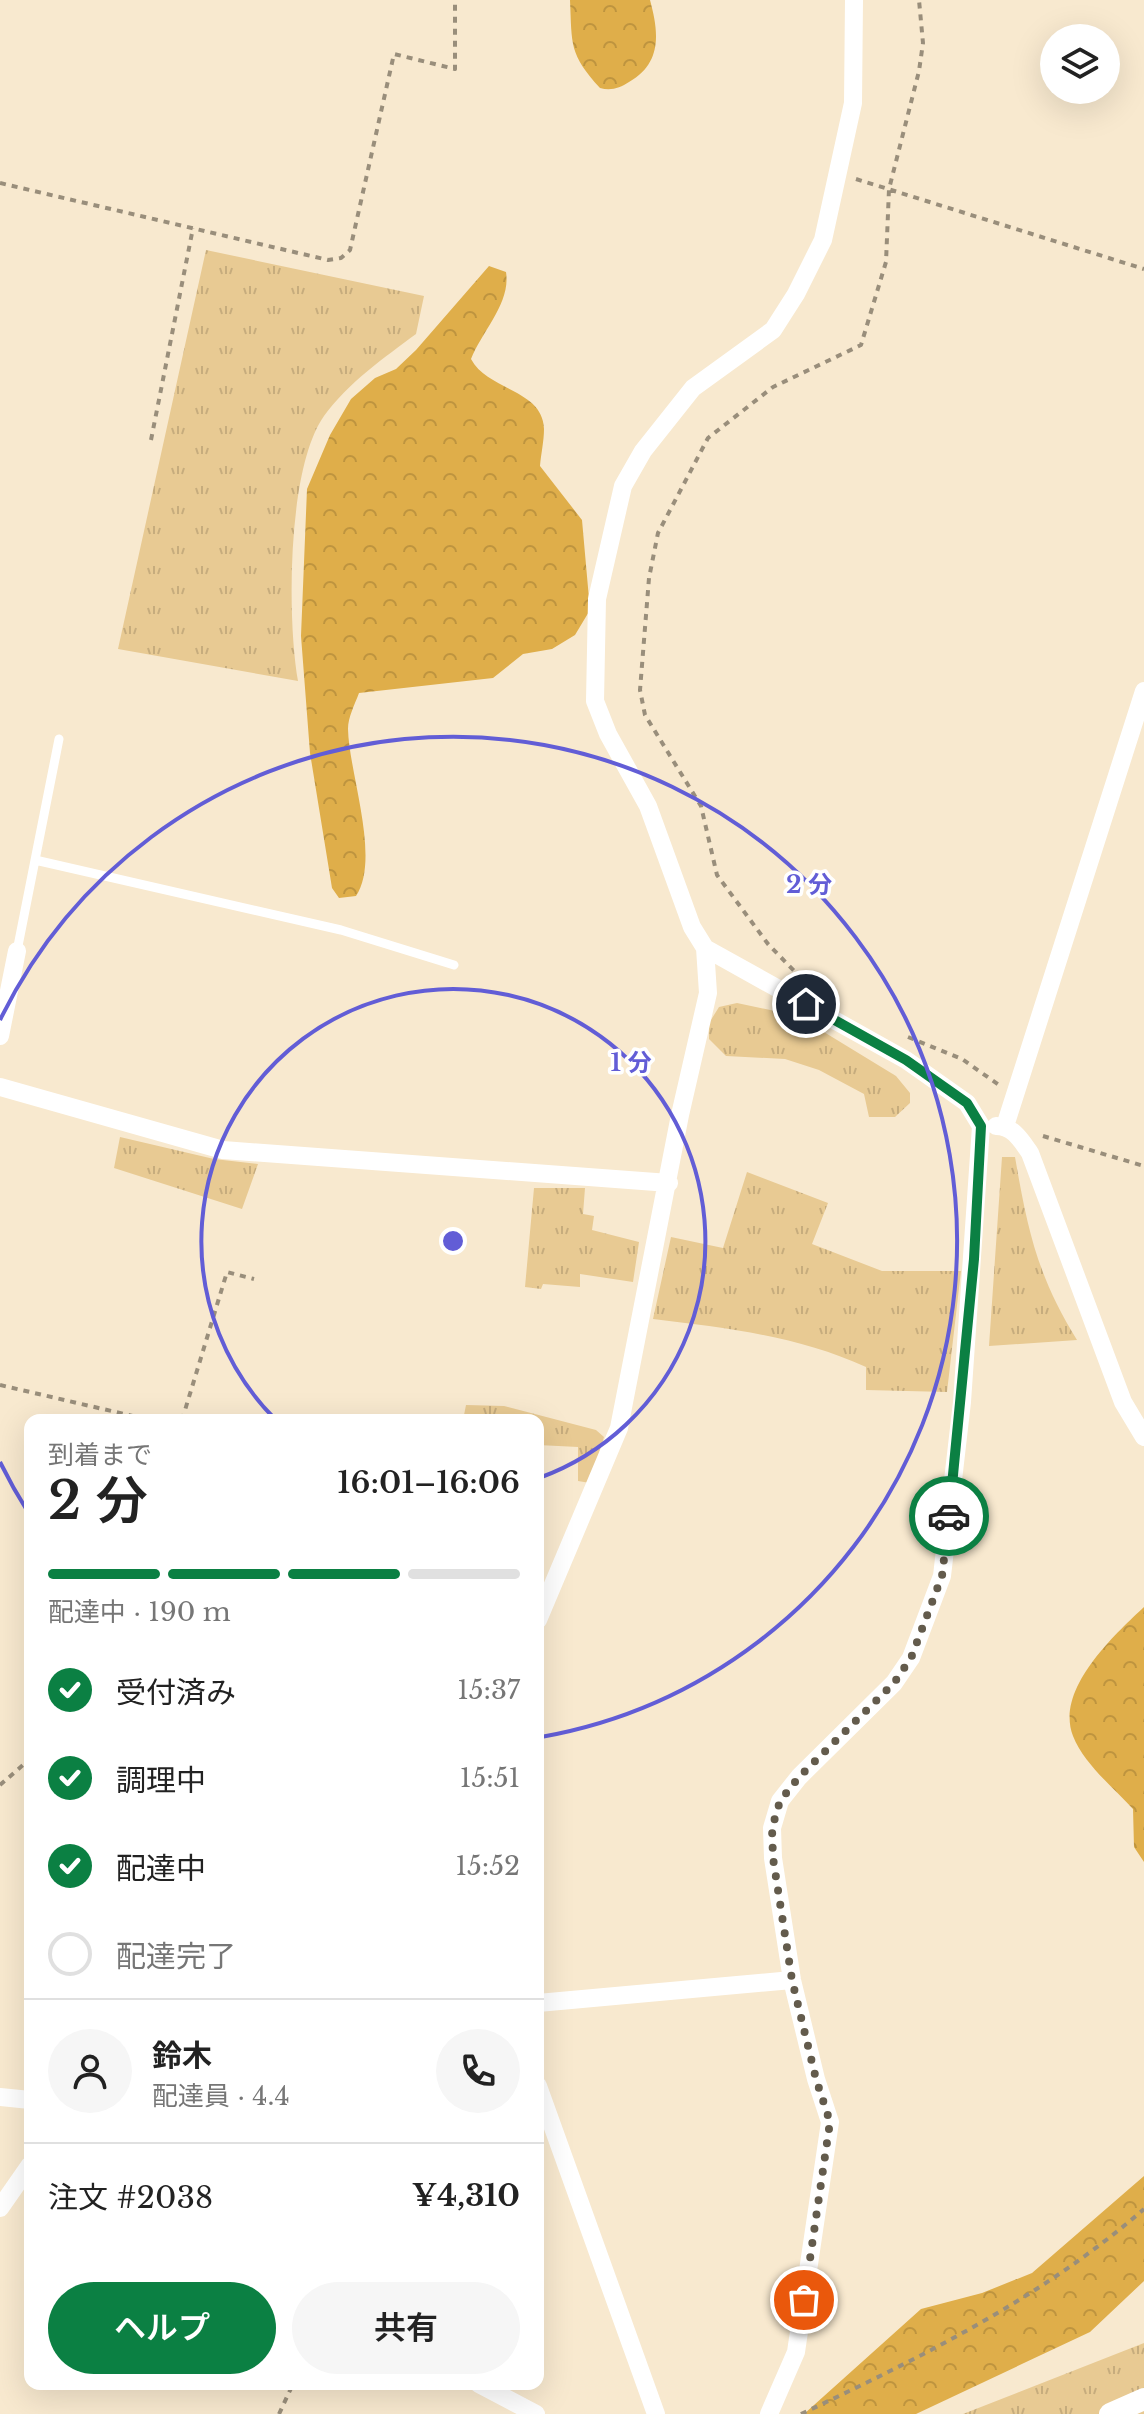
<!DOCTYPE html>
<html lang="ja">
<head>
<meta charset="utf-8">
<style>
  body { margin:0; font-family:"Libre Baskerville","Noto Sans JP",serif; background:#f6f6f6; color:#222; height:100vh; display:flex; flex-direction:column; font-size:30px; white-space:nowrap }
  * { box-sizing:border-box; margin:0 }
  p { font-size:26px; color:#767676 }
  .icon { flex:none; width:44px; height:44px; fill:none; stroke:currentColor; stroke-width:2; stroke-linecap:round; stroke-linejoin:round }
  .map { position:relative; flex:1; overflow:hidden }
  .details { position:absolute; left:24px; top:1414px; width:520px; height:976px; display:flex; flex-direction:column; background:#fff; border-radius:16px; box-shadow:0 8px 32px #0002 }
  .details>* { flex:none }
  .tools { position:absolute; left:1040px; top:24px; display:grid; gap:16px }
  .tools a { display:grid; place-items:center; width:80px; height:80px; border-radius:50%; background:#fff; box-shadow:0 8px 32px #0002; font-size:40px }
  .pin { position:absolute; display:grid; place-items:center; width:68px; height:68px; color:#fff; margin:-34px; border:4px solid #fff; border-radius:50%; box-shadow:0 2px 8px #0007 }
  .courier { position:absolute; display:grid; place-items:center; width:80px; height:80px; margin:-40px; border:6px solid #0b8043; border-radius:50%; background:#fff; color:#222; box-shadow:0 2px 10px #0007 }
  .overview em { font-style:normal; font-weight:600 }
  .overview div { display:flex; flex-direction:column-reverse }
  .overview { display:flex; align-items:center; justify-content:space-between; height:136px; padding:0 24px }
  h1 { font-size:52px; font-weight:600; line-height:60px }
  .bar { display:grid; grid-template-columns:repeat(4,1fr); gap:12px 8px; align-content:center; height:96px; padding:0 24px }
  .bar i { height:10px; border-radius:6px; background:#e0e0e0 }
  .bar .current { background:#0b8043 }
  .bar p { grid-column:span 4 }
  .line { display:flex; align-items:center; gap:20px; padding:0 24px; border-top:2px solid #e0e0e0 }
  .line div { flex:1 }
  .round { display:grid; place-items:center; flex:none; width:84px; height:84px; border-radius:42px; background:#f6f6f6 }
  ol { padding:0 24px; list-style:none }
  li { display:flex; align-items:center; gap:24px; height:88px }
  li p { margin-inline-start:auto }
  li .icon { padding:8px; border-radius:50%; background:#0b8043; color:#fff; stroke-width:4 }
  li:last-child { color:#767676 }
  li i { width:44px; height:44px; border:4px solid #e0e0e0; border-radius:50% }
  .cta { display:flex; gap:16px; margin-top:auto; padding:16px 24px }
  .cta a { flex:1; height:92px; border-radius:48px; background:#0b8043; color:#fff; font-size:32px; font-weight:600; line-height:92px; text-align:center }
  .cta a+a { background:#f6f6f6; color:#222 }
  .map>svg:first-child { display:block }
</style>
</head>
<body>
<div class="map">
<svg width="1144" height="2414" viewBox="0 0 1144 2414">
  <defs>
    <pattern id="grass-tufts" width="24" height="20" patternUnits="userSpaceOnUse" patternTransform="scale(2)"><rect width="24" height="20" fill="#e8ca93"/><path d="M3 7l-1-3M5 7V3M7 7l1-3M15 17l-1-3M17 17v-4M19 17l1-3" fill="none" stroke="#c6ac7d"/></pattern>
    <pattern id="forest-crowns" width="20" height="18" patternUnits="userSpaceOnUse" patternTransform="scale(2)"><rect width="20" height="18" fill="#dfae4a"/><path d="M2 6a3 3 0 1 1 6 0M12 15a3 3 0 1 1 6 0" fill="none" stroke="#be943f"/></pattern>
  </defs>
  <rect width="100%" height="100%" fill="#f8e9cf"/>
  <path fill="url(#grass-tufts)" d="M206,250l218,46 -8,38c-31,23 -68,49 -92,82 -37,52 -37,203 -26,265l-180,-32z
    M737,1003l52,11 30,15 77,47 14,17v10l-15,14h-26l-5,-23 -45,-24 -34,-11 -59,-3 -17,-17v-16l10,-16z
    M120,1137l94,22 44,5 -16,45 -128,-41z
    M1002,1157h13c13,74 22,118 62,183l-88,6z
    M747,1172l81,31 -16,41 70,27h79l-14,121 -81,-2v-23c-68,-31 -139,-39 -213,-48l18,-82 52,11z
    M534,1188h51l-2,26 11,2 -2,14 47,12 -6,40 -53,-8v13l-37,-3 -2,5 -16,-2z
    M466,1405l38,1 92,24 8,7 -14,46 -12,-2v-34l-40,-2v-25h-75z
    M1144,2343v71h-181z"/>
  <path fill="url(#forest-crowns)" d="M570,0h80c9,33 12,63 -21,82 -9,6 -18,9 -29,6 -31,-34 -28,-43 -30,-88z
    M489,266l17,6c5,31 -24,59 -35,87 17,32 72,30 73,70 0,12 -3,25 -4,37l42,54 8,90 -15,25 -23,14 -29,5 -30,24 -134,15c-4,11 -11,24 -11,36 1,45 33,129 8,167l-17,2 -7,-10 -22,-135 -9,-117 6,-147 23,-54 21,-36 24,-21 21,-9 20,-19z
    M1144,1607v255l-10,-15 -1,-38c-20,-22 -49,-45 -60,-73 -18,-46 40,-100 71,-129z
    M1144,2176v105l-54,51 -174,82h-112l117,-105 61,-16 50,-20z"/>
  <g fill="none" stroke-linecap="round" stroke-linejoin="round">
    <path stroke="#998e7b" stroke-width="4" stroke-dasharray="6 6" stroke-linecap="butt" d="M856,179l288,90
      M0,183l328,77 13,-2 9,-8 44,-196 61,15v-69
      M151,440l42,-212
      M802,979l-34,-35 -51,-69 -16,-69 -56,-91 -5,-25 9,-112 9,-45 50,-95 65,-51 88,-42 25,-83 3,-73 30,-118 4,-28 -4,-43
      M908,1037l54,22 37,26
      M1043,1136l101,30
      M0,1385l150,35
      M182,1420l45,-148 27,7
      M0,1785l30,-26
      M279,2414l14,-30
      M801,2414c121,-57 242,-117 343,-205"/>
    <path stroke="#fff" stroke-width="9" d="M35,860l306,70 113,35
      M17,951l42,-212"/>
    <path stroke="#fff" stroke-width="18" d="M705,948l201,112 61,43 14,23 -19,276 -20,174 -31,82 -17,25 -95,94 -19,24 -8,27 1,30 19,122 24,99 14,43 -34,230 -27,62
      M0,1036l17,-85
      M0,1087l223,63 446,33
      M996,1126c17,0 25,14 34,27l93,249 21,35
      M1005,1126l139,-435
      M538,1620l81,-192 61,-313 28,-122 -3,-45 -13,-21 -44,-121 -40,-72 -13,-33 2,-102 26,-113 20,-35 50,-63 80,-58 23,-36 27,-54 30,-137 1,-103
      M538,2003l254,-23
      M538,2086l118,328
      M0,2097l30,3
      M0,2208l30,-43
      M479,2384l57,30"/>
    <path stroke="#fff" stroke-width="22" d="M1110,2414l34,-15"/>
  </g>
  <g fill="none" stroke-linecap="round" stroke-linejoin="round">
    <path stroke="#635b4c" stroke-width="8" stroke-dasharray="0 14.4" d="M804,2300l26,-178 -14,-43 -24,-99 -19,-122 -1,-30 8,-27 19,-24 95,-94 17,-25 31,-82 7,-60"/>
    <path stroke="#0b8043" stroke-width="10" d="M806,1004l100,56 61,43 14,23 -7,133 -25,257"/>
  </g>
  <g fill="none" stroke="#625dd6" stroke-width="4">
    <path d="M275 1419A252 252 0 1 1 539 1478"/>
    <path d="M28 1512A504 504 0 0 1 0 1462M0 1020A504 504 0 1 1 541 1737"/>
  </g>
  <circle cx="453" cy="1241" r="12" fill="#625dd6" stroke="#fff" stroke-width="4"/>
  <g font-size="24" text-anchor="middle" font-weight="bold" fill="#625dd6" stroke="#fff" stroke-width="7" stroke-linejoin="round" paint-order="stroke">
    <text x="809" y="893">2 分</text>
    <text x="631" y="1071">1 分</text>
  </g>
</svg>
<div class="tools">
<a><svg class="icon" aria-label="layers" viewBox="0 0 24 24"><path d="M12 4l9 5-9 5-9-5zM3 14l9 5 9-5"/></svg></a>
</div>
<div class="pin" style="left:804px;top:2300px;background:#ea580c"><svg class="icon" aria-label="bag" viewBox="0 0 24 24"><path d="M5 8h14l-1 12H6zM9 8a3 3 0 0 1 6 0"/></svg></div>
<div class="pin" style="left:806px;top:1004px;background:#1f2937"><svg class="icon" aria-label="home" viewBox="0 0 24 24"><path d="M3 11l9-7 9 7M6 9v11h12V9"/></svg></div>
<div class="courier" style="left:949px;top:1516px"><svg class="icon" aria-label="car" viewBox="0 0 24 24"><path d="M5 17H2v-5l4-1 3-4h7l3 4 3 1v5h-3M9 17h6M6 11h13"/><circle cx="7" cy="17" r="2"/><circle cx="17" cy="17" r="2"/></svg></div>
<section class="details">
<div class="overview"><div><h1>2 分</h1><p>到着まで</p></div><em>16:01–16:06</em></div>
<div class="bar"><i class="current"></i><i class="current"></i><i class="current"></i><i></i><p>配達中 · 190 m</p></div>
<ol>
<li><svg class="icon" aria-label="check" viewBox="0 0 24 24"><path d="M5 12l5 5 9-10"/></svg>受付済み<p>15:37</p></li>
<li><svg class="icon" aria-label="check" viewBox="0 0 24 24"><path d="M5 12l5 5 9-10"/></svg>調理中<p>15:51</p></li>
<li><svg class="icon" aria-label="check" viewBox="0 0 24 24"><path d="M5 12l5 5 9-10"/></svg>配達中<p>15:52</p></li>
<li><i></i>配達完了</li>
</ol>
<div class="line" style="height:144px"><a class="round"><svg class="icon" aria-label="person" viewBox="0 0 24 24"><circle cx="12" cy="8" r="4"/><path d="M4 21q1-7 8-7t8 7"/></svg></a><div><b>鈴木</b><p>配達員 · 4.4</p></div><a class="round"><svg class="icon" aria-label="phone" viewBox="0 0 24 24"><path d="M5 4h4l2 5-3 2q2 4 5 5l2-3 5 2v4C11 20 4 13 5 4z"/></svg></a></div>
<div class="line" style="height:104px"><div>注文 #2038</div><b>¥4,310</b></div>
<div class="cta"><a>ヘルプ</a><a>共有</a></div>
</section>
</div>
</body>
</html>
